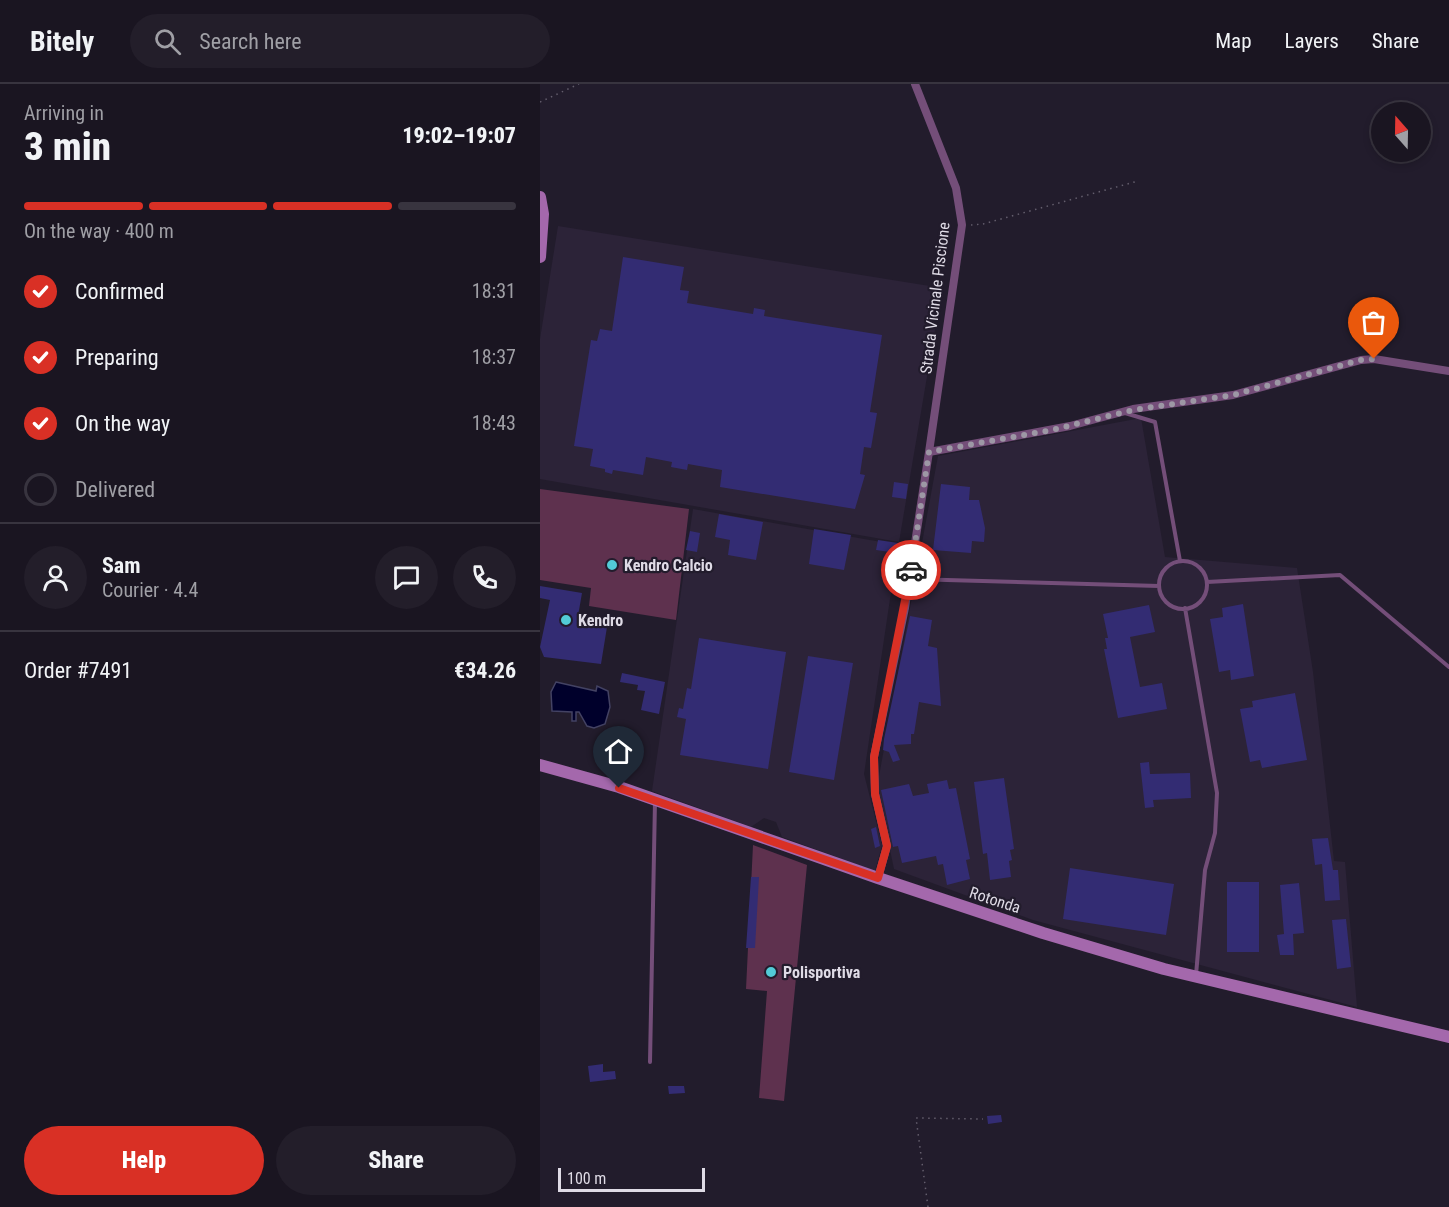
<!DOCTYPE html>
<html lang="en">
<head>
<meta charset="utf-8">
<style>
  body { margin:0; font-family:"Roboto Condensed",sans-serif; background:#231e2a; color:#f1f3f6; height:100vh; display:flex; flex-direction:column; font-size:22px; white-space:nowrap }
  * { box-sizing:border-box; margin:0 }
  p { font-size:20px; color:#9f9fa5 }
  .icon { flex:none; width:33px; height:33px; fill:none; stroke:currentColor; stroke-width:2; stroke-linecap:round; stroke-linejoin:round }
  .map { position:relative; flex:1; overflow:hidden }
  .drawer { display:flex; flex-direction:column; background:#1a1521; width:540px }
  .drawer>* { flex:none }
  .needle { width:39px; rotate:340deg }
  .buttons { position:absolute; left:831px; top:18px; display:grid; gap:12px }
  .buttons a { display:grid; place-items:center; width:60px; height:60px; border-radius:50%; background:#1a1521; box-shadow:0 3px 9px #0003,0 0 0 2px #38343f; font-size:30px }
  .scale { position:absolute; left:18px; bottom:15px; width:147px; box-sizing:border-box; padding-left:6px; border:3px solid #dfdbe6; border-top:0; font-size:16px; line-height:21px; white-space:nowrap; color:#dfdbe6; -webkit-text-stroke:4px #221c2c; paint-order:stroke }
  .pin { position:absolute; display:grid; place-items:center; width:51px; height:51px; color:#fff; margin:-62px -26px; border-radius:50% 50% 50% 0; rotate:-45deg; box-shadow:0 0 6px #0007 }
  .pin .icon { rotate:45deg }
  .courier { position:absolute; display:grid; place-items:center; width:60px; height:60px; margin:-30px; border:4px solid #d93025; border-radius:50%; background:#fff; color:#222; box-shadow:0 2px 8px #0007 }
  .headline em { font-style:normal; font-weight:800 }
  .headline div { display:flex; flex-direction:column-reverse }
  .headline { display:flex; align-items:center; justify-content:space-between; height:102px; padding:0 24px }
  h1 { font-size:39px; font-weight:800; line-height:45px }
  .bar { display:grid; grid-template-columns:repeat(4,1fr); gap:9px 6px; align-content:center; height:72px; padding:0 24px }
  .bar i { height:8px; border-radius:4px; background:#38343f }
  .bar .selected { background:#d93025 }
  .bar p { grid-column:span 4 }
  .line { display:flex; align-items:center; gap:15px; padding:0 24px; border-top:2px solid #38343f }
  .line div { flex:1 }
  .round { display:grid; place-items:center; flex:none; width:63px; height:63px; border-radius:32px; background:#231e2a }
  ol { padding:0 24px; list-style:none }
  li { display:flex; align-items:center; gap:18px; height:66px }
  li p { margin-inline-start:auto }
  li .icon { padding:6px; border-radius:50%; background:#d93025; color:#fff; stroke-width:4 }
  li:last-child { color:#9f9fa5 }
  li i { width:33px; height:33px; border:3px solid #38343f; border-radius:50% }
  .action { display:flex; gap:12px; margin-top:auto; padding:12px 24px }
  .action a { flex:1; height:69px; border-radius:36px; background:#d93025; color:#fff; font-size:24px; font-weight:800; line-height:69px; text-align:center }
  .action a+a { background:#231e2a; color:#f1f3f6 }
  header { display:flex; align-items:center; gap:36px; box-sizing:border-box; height:84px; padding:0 30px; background:#1a1521; border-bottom:2px solid #38343f }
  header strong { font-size:28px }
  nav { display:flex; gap:33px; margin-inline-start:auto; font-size:21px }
  .search { width:420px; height:54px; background:#231e2a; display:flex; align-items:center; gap:15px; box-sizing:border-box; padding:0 21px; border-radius:33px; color:#9f9fa5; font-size:22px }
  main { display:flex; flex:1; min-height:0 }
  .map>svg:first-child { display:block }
</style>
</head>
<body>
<header>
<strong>Bitely</strong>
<div class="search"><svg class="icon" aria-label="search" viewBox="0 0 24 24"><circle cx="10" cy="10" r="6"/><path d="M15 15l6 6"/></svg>Search here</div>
<nav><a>Map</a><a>Layers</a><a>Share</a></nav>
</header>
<main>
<section class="drawer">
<div class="headline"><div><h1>3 min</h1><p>Arriving in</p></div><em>19:02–19:07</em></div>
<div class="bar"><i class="selected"></i><i class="selected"></i><i class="selected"></i><i></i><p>On the way · 400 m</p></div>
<ol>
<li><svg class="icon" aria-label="check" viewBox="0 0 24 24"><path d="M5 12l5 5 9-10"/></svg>Confirmed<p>18:31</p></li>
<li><svg class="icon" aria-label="check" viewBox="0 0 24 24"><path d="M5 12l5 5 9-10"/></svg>Preparing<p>18:37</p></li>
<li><svg class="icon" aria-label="check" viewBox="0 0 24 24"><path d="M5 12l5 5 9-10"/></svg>On the way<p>18:43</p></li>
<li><i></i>Delivered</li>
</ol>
<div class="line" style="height:108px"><a class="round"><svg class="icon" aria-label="person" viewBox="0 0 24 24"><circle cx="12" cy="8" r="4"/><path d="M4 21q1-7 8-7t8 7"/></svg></a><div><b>Sam</b><p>Courier · 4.4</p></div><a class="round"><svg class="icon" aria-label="chat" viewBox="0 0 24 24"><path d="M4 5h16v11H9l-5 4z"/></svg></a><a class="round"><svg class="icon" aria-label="phone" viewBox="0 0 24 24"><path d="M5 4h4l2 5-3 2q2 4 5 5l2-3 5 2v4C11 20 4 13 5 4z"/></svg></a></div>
<div class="line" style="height:78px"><div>Order #7491</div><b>€34.26</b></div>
<div class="action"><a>Help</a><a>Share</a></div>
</section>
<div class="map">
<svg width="909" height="1123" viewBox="0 0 909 1123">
  <rect width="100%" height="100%" fill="#221c2c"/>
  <path fill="#2c2338" d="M18,142l384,62 -43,254 -359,-63v-140z
    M601,334l24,139 132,11 16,104 21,189 11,1 12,145 -324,-87 -139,-51 -17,-82 61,-331z
    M153,425l205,36 -34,229 18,71 -7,26 -93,-34 -6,-15 -12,-4 -13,9 -99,-36z"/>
  <path fill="#5e314e" d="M0,405l149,20 -13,111 -87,-14 2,-18 -51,-8z
    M213,761l54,20 -23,236 -25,-3 8,-107 -21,-2z"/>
  <path fill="#00002b" stroke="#434263" stroke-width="1.5" d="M16,598l40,9 1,-5 11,5 2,16 -5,17 -11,4 -7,-2 -8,-14h-3v9h-4v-9l-20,-1 -1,-19z"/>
  <path fill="#332c73" d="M83,173l61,10 -4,23 9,1 -2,12 66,11 1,-6 11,2 -1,6 118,19 -12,77 7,1 -6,35 -7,-1 -4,27 5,1 -10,34 -135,-22 2,-17 -34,-6 -1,6 -16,-3 1,-5 -26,-5 -3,18 -30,-5 -1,4 -7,-2v-3l-15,-3 3,-17 -19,-3 17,-106 6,1 3,-12 12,2z
    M354,398l14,2 -2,15 -14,-2z
    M401,400l29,3 -1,13h10l6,28 -1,14 -12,-1 -1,12 -38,-3z
    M179,430l44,8 -7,38 -28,-5 2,-15 -15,-3z
    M274,445l37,6 -7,35 -35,-6z
    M150,447l10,2 -3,19 -11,-2z
    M338,456l20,3 -1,10 -21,-3z
    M0,502l42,7 -4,23 9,1 -2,7 22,3 -6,37 -57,-7 -4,-10 10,-47 -10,-2z
    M703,520l11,72 -23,4 -1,-10 -11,2 -9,-53 13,-2 -1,-9z
    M609,521l6,27 -25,5 10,50 22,-4 5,26 -49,9 -14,-69h3l-2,-11h3l-5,-24z
    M370,532l22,4 -4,26 9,2 4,58 -22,-4 -5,32h-3v10l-17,1 6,15 -7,2 -4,-10 -6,-2 1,-11z
    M159,554l87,14 -18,117 -88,-14 6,-36 -9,-2 2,-9 4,1 4,-21 4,1z
    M268,572l45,7 -19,117 -45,-8z
    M82,589l43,9 -6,32 -18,-4 4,-19 -8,-1 1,-5 -18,-3z
    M755,609l12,67 -45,8 -2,-8 -10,2 -10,-53 13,-2 -1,-6z
    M609,678l1,12 40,-1 1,25 -38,2 1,7 -9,1 -5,-45z
    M464,694l10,71 -4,1 2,10 -3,1 2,16 -21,3 -3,-27 -4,1 -9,-72z
    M407,696l2,9 7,-1 14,71 -4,1 4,19 -23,6 -4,-21 -5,1 -2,-9 -34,7 -4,-17 -5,1 -12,-57 28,-6 4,12 16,-3 -2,-9z
    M336,743l4,19 -5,2 -4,-19z
    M788,754l5,32h5l2,30 -15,1 -3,-37 -7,1 -3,-26z
    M530,784l104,16 -8,51 -103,-16z
    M211,793h8l-4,71h-9z
    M687,798h32v70h-32z
    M759,799l5,50 -11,1 1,21h-14l-3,-20 7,-1 -4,-49z
    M806,835l5,48 -14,2 -5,-49z
    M63,980v8l12,-1 1,8 -26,3 -2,-16z
    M128,1002h16l1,7 -16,1z
    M461,1031l1,7 -14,2 -1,-8z"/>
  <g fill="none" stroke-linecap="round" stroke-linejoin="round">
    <path stroke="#645e6d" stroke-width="1.5" stroke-dasharray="1.5 4.5" stroke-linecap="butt" d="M0,18l39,-18
      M431,141l12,-1 155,-43
      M388,1123l-12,-89 67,1"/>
    <path stroke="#744e79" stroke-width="4" d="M585,329l30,9 25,139
      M619 501a24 24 0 1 1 48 0a24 24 0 1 1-48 0Z
      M371,495l248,7
      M667,498l133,-7 109,92
      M645,524l32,185 -2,40 -10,37 -9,105
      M110,978l5,-261"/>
    <path stroke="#744e79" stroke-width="8" d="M375,0l41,104 6,37 -33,227
      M338,794l9,-32 -12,-52 -1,-37 31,-149 24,-156 141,-26 63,-17 100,-14 128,-35 13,-1 75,12"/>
    <path stroke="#a468ac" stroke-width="12" d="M0,113l3,17 -3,43
      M0,681l79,22 259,91 165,55 121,36 285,68"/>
  </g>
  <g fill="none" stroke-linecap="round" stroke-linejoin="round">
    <path stroke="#9d98a5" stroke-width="6" stroke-dasharray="0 10.8" d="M371,486l18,-118 123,-22 81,-20 100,-15 128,-35 13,-1"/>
    <path stroke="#d93025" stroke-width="8" d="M79,704l259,90 9,-32 -12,-52 -1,-37 37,-187"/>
  </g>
  <g fill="#52cbd7" stroke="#221c2c" stroke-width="2">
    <circle cx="72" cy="481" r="6"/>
    <circle cx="26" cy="536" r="6"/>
    <circle cx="231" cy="888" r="6"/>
  </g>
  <g text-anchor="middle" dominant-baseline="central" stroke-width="4.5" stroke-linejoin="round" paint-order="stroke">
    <g font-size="16" fill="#dfdbe6" stroke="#221c2c">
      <text transform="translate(395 214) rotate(-83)">Strada Vicinale Piscione</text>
      <text transform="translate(455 816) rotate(18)">Rotonda</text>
    </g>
    <g font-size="16" font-weight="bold" fill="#dfdbe6" stroke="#221c2c" text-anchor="start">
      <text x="84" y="481">Kendro Calcio</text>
      <text x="38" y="536">Kendro</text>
      <text x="243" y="888">Polisportiva</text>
    </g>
  </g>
</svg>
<div class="buttons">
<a><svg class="needle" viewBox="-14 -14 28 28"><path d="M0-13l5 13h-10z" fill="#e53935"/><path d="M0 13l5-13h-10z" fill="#9f9fa5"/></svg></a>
</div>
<div class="scale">100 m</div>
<div class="pin" style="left:834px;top:275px;background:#ea580c"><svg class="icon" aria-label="bag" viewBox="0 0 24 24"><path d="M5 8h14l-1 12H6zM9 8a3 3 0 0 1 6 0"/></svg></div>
<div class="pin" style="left:79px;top:704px;background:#1f2937"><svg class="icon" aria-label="home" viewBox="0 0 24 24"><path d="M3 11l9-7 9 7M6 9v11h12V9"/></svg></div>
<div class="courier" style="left:371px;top:486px"><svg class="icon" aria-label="car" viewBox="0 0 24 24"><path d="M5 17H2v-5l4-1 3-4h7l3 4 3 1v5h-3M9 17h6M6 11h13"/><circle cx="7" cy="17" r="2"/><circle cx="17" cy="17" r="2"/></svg></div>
</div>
</main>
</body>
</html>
